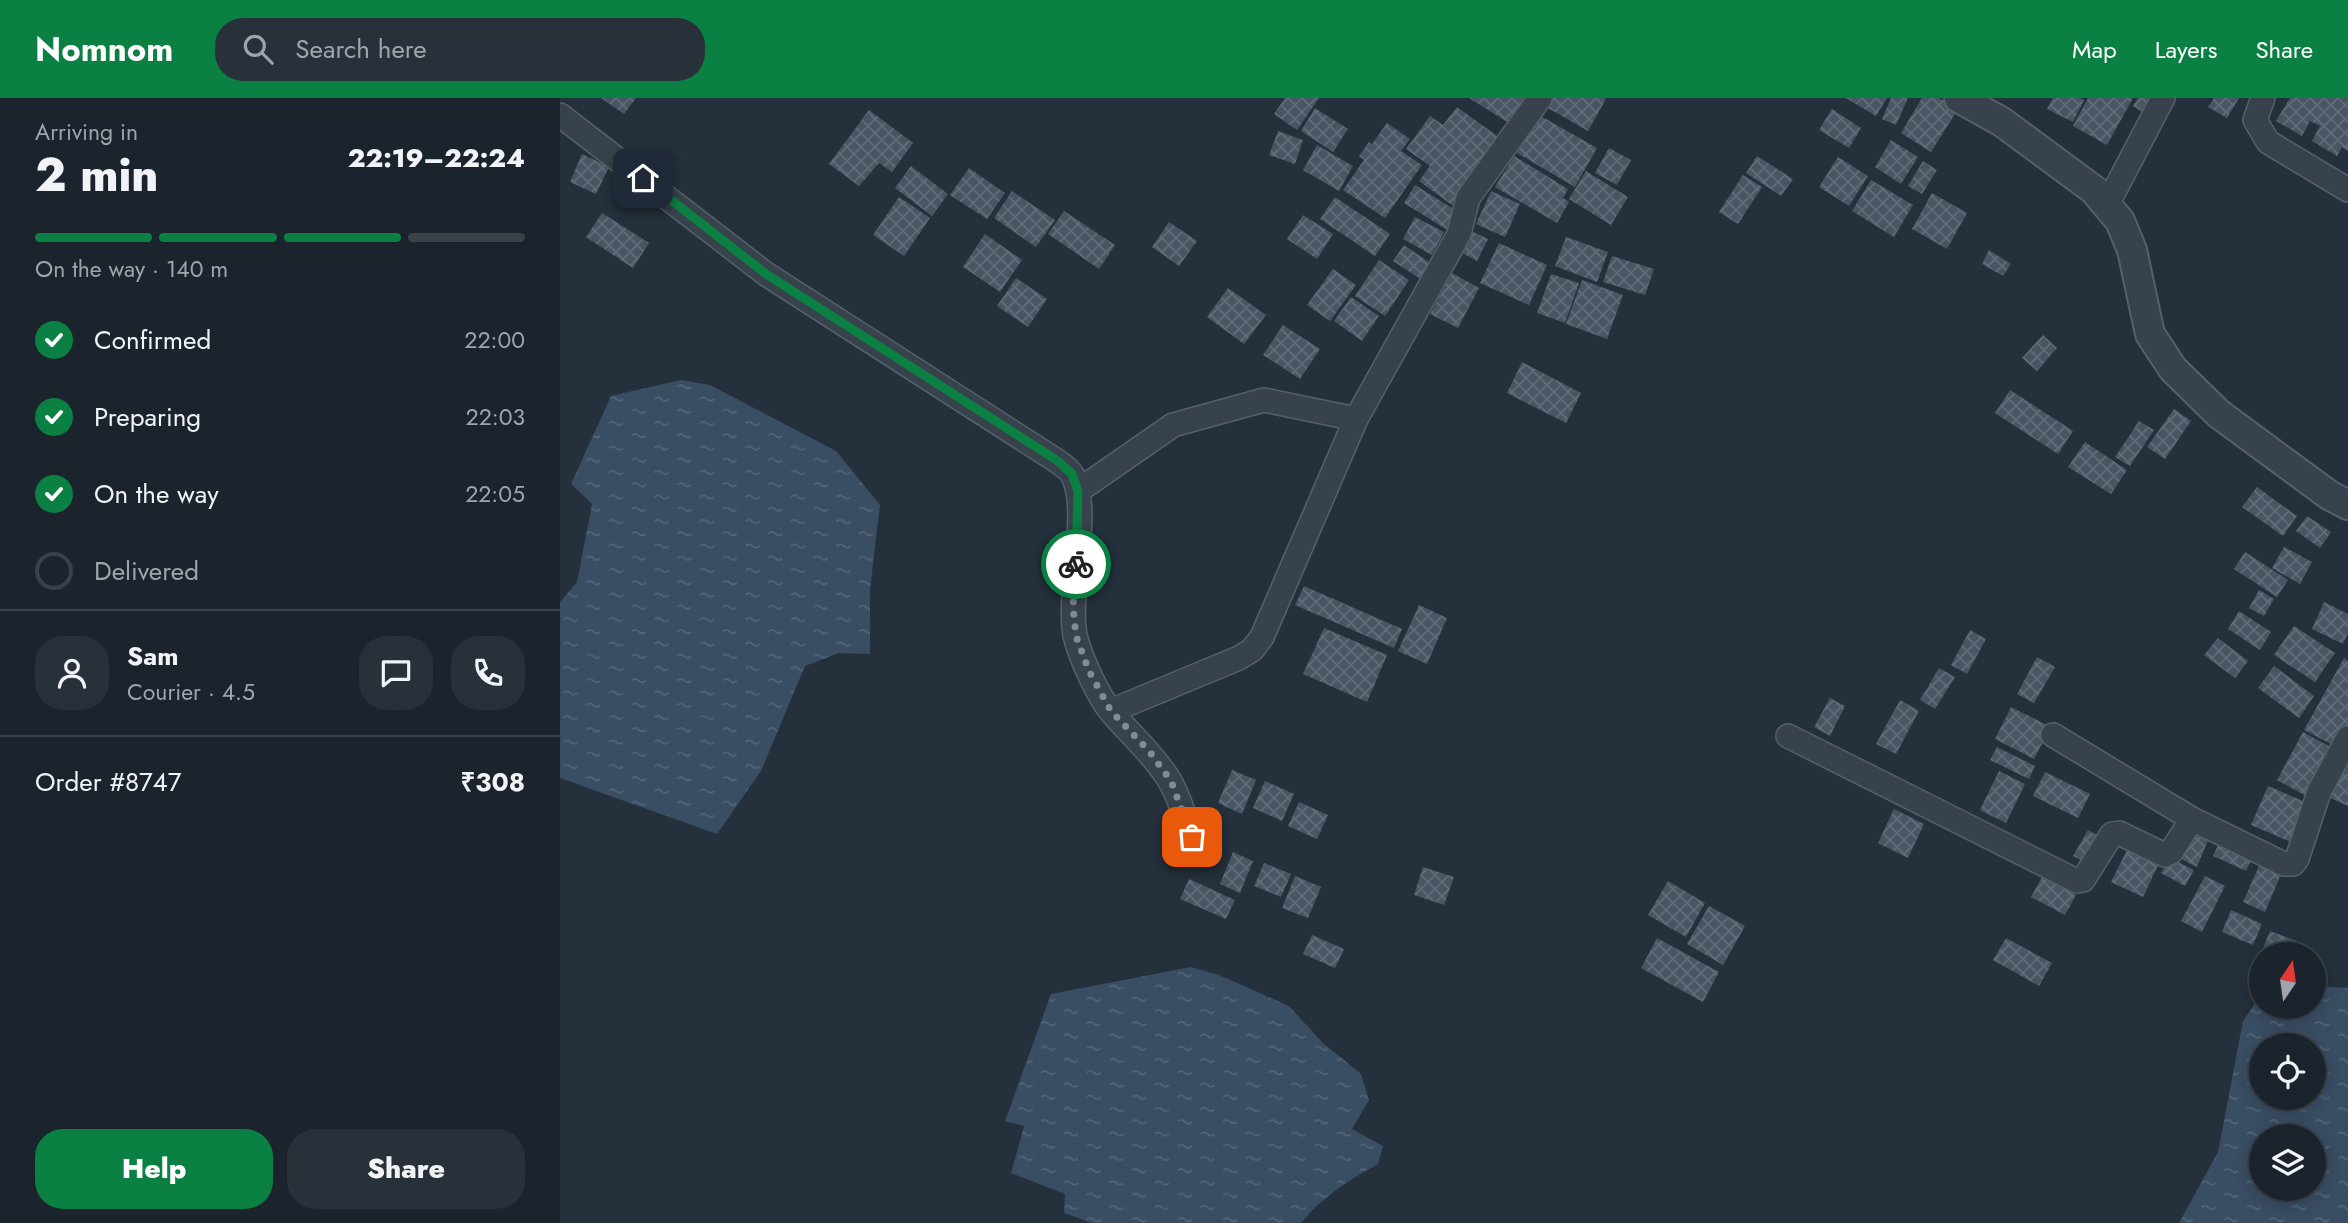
<!DOCTYPE html>
<html lang="en">
<head>
<meta charset="utf-8">
<style>
  body { margin:0; font-family:Jost,sans-serif; background:#283039; color:#f1f3f6; height:100vh; display:flex; flex-direction:column; font-size:26px; white-space:nowrap }
  * { box-sizing:border-box; margin:0 }
  p { font-size:23px; color:#a0a4aa }
  .icon { flex:none; width:38px; height:38px; fill:none; stroke:currentColor; stroke-width:2; stroke-linecap:round; stroke-linejoin:round }
  .map { position:relative; flex:1; overflow:hidden }
  .drawer { display:flex; flex-direction:column; background:#1b242d; width:560px }
  .drawer>* { flex:none }
  .needle { width:46px; rotate:13deg }
  .fabs { position:absolute; left:1689px; top:844px; display:grid; gap:14px }
  .fabs a { display:grid; place-items:center; width:77px; height:77px; border-radius:50%; background:#1b242d; box-shadow:0 4px 18px #0003,0 0 0 2px #394149; font-size:35px }
  .pin { position:absolute; display:grid; place-items:center; width:60px; height:60px; color:#fff; margin:-30px; border-radius:14px; box-shadow:0 4px 10px #0006 }
  .courier { position:absolute; display:grid; place-items:center; width:70px; height:70px; margin:-35px; border:5px solid #0b8043; border-radius:50%; background:#fff; color:#222; box-shadow:0 2px 9px #0007 }
  .summary em { font-style:normal; font-weight:800 }
  .summary div { display:flex; flex-direction:column-reverse }
  .summary { display:flex; align-items:center; justify-content:space-between; height:119px; padding:0 35px }
  h1 { font-size:46px; font-weight:800; line-height:52px }
  .bar { display:grid; grid-template-columns:repeat(4,1fr); gap:10px 7px; align-content:center; height:84px; padding:0 35px }
  .bar i { height:9px; border-radius:5px; background:#394149 }
  .bar .on { background:#0b8043 }
  .bar p { grid-column:span 4 }
  .line { display:flex; align-items:center; gap:18px; padding:0 35px; border-top:2px solid #394149 }
  .line div { flex:1 }
  .round { display:grid; place-items:center; flex:none; width:74px; height:74px; border-radius:28px; background:#283039 }
  ol { padding:0 35px; list-style:none }
  li { display:flex; align-items:center; gap:21px; height:77px }
  li p { margin-inline-start:auto }
  li .icon { padding:7px; border-radius:50%; background:#0b8043; color:#fff; stroke-width:4 }
  li:last-child { color:#a0a4aa }
  li i { width:38px; height:38px; border:4px solid #394149; border-radius:50% }
  .button { display:flex; gap:14px; margin-top:auto; padding:14px 35px }
  .button a { flex:1; height:80px; border-radius:28px; background:#0b8043; color:#fff; font-size:28px; font-weight:800; line-height:80px; text-align:center }
  .button a+a { background:#283039; color:#f1f3f6 }
  header { display:flex; align-items:center; gap:42px; box-sizing:border-box; height:98px; padding:0 35px; background:#0b8043; color:#fff }
  header strong { font-size:33px }
  nav { display:flex; gap:38px; margin-inline-start:auto; font-size:24px }
  .search { width:490px; height:63px; background:#283039; display:flex; align-items:center; gap:18px; box-sizing:border-box; padding:0 24px; border-radius:28px; color:#a0a4aa; font-size:26px }
  main { display:flex; flex:1; min-height:0 }
  .map>svg:first-child { display:block }
</style>
</head>
<body>
<header>
<strong>Nomnom</strong>
<div class="search"><svg class="icon" aria-label="search" viewBox="0 0 24 24"><circle cx="10" cy="10" r="6"/><path d="M15 15l6 6"/></svg>Search here</div>
<nav><a>Map</a><a>Layers</a><a>Share</a></nav>
</header>
<main>
<section class="drawer">
<div class="summary"><div><h1>2 min</h1><p>Arriving in</p></div><em>22:19–22:24</em></div>
<div class="bar"><i class="on"></i><i class="on"></i><i class="on"></i><i></i><p>On the way · 140 m</p></div>
<ol>
<li><svg class="icon" aria-label="check" viewBox="0 0 24 24"><path d="M5 12l5 5 9-10"/></svg>Confirmed<p>22:00</p></li>
<li><svg class="icon" aria-label="check" viewBox="0 0 24 24"><path d="M5 12l5 5 9-10"/></svg>Preparing<p>22:03</p></li>
<li><svg class="icon" aria-label="check" viewBox="0 0 24 24"><path d="M5 12l5 5 9-10"/></svg>On the way<p>22:05</p></li>
<li><i></i>Delivered</li>
</ol>
<div class="line" style="height:126px"><a class="round"><svg class="icon" aria-label="person" viewBox="0 0 24 24"><circle cx="12" cy="8" r="4"/><path d="M4 21q1-7 8-7t8 7"/></svg></a><div><b>Sam</b><p>Courier · 4.5</p></div><a class="round"><svg class="icon" aria-label="chat" viewBox="0 0 24 24"><path d="M4 5h16v11H9l-5 4z"/></svg></a><a class="round"><svg class="icon" aria-label="phone" viewBox="0 0 24 24"><path d="M5 4h4l2 5-3 2q2 4 5 5l2-3 5 2v4C11 20 4 13 5 4z"/></svg></a></div>
<div class="line" style="height:91px"><div>Order #8747</div><b>₹308</b></div>
<div class="button"><a>Help</a><a>Share</a></div>
</section>
<div class="map">
<svg width="1788" height="1125" viewBox="0 0 1788 1125">
  <defs>
    <pattern id="water-ripples" width="26" height="14" patternUnits="userSpaceOnUse" patternTransform="scale(1.75)"><rect width="26" height="14" fill="#394d63"/><path d="M2 4q2-2 4 0t4 0M15 11q2-2 4 0t4 0" fill="none" stroke="#536578"/></pattern>
    <pattern id="building-cross-hatch" width="8" height="8" patternUnits="userSpaceOnUse" patternTransform="scale(1.75)"><rect width="8" height="8" fill="#485663"/><path d="M0 0l8 8M0 8l8-8" fill="none" stroke="#606c78"/></pattern>
  </defs>
  <rect width="100%" height="100%" fill="#24303c"/>
  <path fill="url(#water-ripples)" fill-rule="evenodd" d="M121,282l29,5 126,66 44,54 -10,84v65l-31,-1 -34,13 -44,105 -44,63 -157,-56v-176l17,-20 15,-78 -21,-20 40,-88z
    M631,869l28,8 70,31 34,37 38,31 8,26 -17,29 31,17 -5,18c-29,16 -56,33 -77,59h-209l-28,-10 1,-19 -54,-21 13,-47 -19,-5 46,-127z
    M1754,888l34,2v235h-169l39,-71 25,-131 18,-26v11h53zM1701,947h53v52h-53zM1701,1038h53v52h-53z"/>
  <path fill="url(#building-cross-hatch)" d="M41,0h35l-12,16z
    M725,0h34l-22,32 -23,-16z
    M909,0h54l5,3 -16,24z
    M985,0h59l2,1 -18,32 -47,-27z
    M1286,0h41l-11,18z
    M1331,0h17l-12,27 -14,-6z
    M1362,0h17l19,11 -27,43 -30,-19z
    M1493,0h27l4,2 -11,22 -26,-13z
    M1528,0h45l-26,47 -34,-19z
    M1578,0h15l-9,15 -11,-7z
    M1654,0h25l-12,20 -19,-11z
    M1730,0h58v53l-6,-4 -5,9 -25,-15 8,-15 -10,-5 -8,15 -26,-15z
    M897,9l43,31 -48,67 -33,-24 11,-15 -24,-17 24,-33 13,9z
    M755,10l33,21 -15,23 -32,-21z
    M1272,11l29,19 -12,20 -30,-18z
    M309,12l44,33 -21,29 -13,-9 -20,23 -30,-22z
    M979,17l58,33 -22,39 -58,-34z
    M827,25l23,16 -9,12 21,14 -37,53 -42,-28 21,-30 -5,-4 10,-14 3,2z
    M718,33l25,9 -8,24 -26,-9z
    M1331,42l27,17 -17,27 -26,-17z
    M757,47l36,21 -14,25 -36,-21z
    M1049,50l22,12 -14,25 -22,-12z
    M22,56l27,13 -13,27 -26,-12z
    M954,58l54,33 -5,9 6,4 -12,21 -62,-36z
    M1197,58l36,23 -12,17 -35,-23z
    M1278,59l30,19 -19,30 -30,-19z
    M1363,63l14,9 -15,24 -14,-8z
    M351,68l37,28 -16,22 -37,-28z
    M409,70l36,25 -18,26 -37,-24z
    M1026,73l42,26 -17,28 -42,-26z
    M1183,77l19,12 -24,37 -19,-12z
    M1311,82l42,25 -19,32 -42,-26z
    M855,87l45,28 -11,18 -45,-28z
    M452,93l43,29 -19,27 -42,-29z
    M931,93l29,13 -15,33 -29,-13z
    M1372,95l35,20 -20,36 -35,-20z
    M339,99l31,21 -26,38 -31,-21z
    M775,99l55,37 -15,22 -55,-37z
    M504,113l51,34 -16,24 -51,-35z
    M42,115l47,30 -16,25 -47,-31z
    M743,117l30,19 -16,25 -30,-20z
    M855,119l29,15 -12,23 -29,-16z
    M609,124l28,19 -18,25 -27,-19z
    M903,129l25,12 -11,22 -24,-13z
    M425,136l37,26 -22,32 -37,-25z
    M1006,139l42,15 -11,30 -42,-16z
    M939,145l48,22 -18,40 -49,-22z
    M844,147l32,22 -11,15 -32,-21z
    M1429,152l22,14 -8,12 -21,-12z
    M1052,158l42,13 -9,26 -42,-13z
    M819,162l30,20 -24,36 -30,-20z
    M773,171l23,16 -26,36 -23,-16z
    M892,175l27,15 -21,40 -28,-14z
    M991,176l28,9 -14,40 -28,-10z
    M456,180l31,21 -19,28 -31,-21z
    M1022,182l41,15 -16,44 -41,-15z
    M668,190l38,27 -22,29 -37,-27z
    M791,199l28,19 -17,25 -28,-20z
    M723,227l37,24 -20,30 -37,-24z
    M1483,237l14,13 -20,23 -15,-13z
    M962,264l59,31 -15,30 -59,-30z
    M1450,292l63,41 -15,23 -63,-41z
    M1614,311l17,12 -26,38 -18,-12z
    M1579,323l15,9 -24,36 -15,-9z
    M1525,344l42,28 -16,24 -43,-27z
    M1697,389l40,29 -14,20 -41,-29z
    M1747,418l24,16 -11,16 -24,-17z
    M1724,449l28,15 -12,22 -28,-16z
    M1685,454l43,28 -11,17 -43,-28z
    M744,488l98,43 -8,19 -99,-43z
    M1699,492l15,9 -10,17 -15,-8z
    M1764,504l24,12v19l-5,11 -31,-15z
    M859,507l28,13 -20,46 -29,-13z
    M1679,513l32,21 -11,18 -32,-21z
    M1734,528l41,27 -20,29 -41,-27z
    M764,530l63,27 -20,47 -64,-28z
    M1410,532l16,9 -19,35 -16,-9z
    M1658,540l30,23 -13,17 -31,-23z
    M1477,559l18,10 -21,36 -17,-9z
    M1784,560l4,3v66l-11,20 -33,-17z
    M1714,568l40,30 -15,22 -41,-30z
    M1379,570l16,9 -20,32 -15,-9z
    M1270,600l15,8 -15,30 -16,-9z
    M1340,602l19,11 -23,43 -20,-10z
    M1451,609l40,20 -17,32 -39,-20z
    M1743,634l33,18 -26,48 -33,-18z
    M1437,649l38,19 -6,13 -39,-19z
    M1788,663v45l-22,-10z
    M672,672l24,10 -14,34 -24,-11z
    M1439,673l26,13 -19,39 -26,-13z
    M1485,674l45,22 -12,24 -45,-22z
    M705,683l29,13 -12,27 -29,-13z
    M1708,688l42,18 -17,39 -42,-18z
    M739,704l29,13 -11,24 -29,-13z
    M1334,711l30,15 -16,34 -30,-15z
    M1634,731l15,9 -12,29 -18,-9z
    M1528,732l13,8 -14,25 -14,-7z
    M1661,741l33,15 -8,17 -33,-15z
    M1571,744l31,15 -19,40 -32,-15z
    M673,754l20,9 -13,32 -20,-9z
    M1703,759l21,10 -19,45 -22,-10z
    M1610,760l24,12 -9,16 -24,-13z
    M704,765l27,11 -10,23 -27,-11z
    M863,769l31,10 -10,28 -30,-10z
    M735,778l26,11 -13,31 -26,-10z
    M1645,778l20,10 -23,46 -21,-11z
    M1482,779l34,18 -11,20 -34,-18z
    M629,781l46,21 -9,19 -46,-20z
    M1108,783l37,22 -19,34 -38,-22z
    M1149,808l36,20 -22,39 -36,-21z
    M1671,812l31,14 -9,21 -31,-13z
    M1710,833l37,14 -3,9h-43z
    M752,837l32,14 -9,19 -32,-14z
    M1097,840l62,34 -16,30 -62,-34z
    M1446,840l46,25 -13,23 -46,-26z"/>
  <g fill="none" stroke-linecap="round" stroke-linejoin="round">
    <defs>
      <path id="minor" d="M1703,0l-8,22 13,22 80,48
        M0,17l206,159 291,187c6,4 13,9 16,15 18,35 -6,116 2,159 5,22 23,61 37,78 19,22 40,40 56,65 11,17 17,40 24,59
        M1547,107l56,-107
        M518,393l95,-66 91,-25 92,19
        M551,613l128,-53 13,-8 10,-13 94,-218 103,-185 9,-36 72,-100
        M1493,637l139,84 92,45h9l4,-5 22,-67 29,-54
        M1228,638l289,145 6,-1 29,-46 7,-1 46,22 6,-3 21,-33"/>
      <path id="tertiary" d="M1399,0l43,24 92,68 26,31 12,29 18,84 23,35 46,45 110,81 19,10"/>
    </defs>
    <use href="#minor" stroke="#56606a" stroke-width="26"/>
    <use href="#tertiary" stroke="#56606a" stroke-width="32"/>
    <use href="#minor" stroke="#38424c" stroke-width="23"/>
    <use href="#tertiary" stroke="#38424c" stroke-width="28"/>
  </g>
  <g fill="none" stroke-linecap="round" stroke-linejoin="round">
    <path stroke="#828c97" stroke-width="7" stroke-dasharray="0 12.6" d="M516,466l-3,43 3,29 13,35 22,40 38,40 22,30 21,56"/>
    <path stroke="#0b8043" stroke-width="9" d="M83,80l123,96 292,187 14,13 6,17 -2,73"/>
  </g>
</svg>
<div class="fabs">
<a><svg class="needle" viewBox="-14 -14 28 28"><path d="M0-13l5 13h-10z" fill="#e53935"/><path d="M0 13l5-13h-10z" fill="#a0a4aa"/></svg></a>
<a><svg class="icon" aria-label="locate" viewBox="0 0 24 24"><circle cx="12" cy="12" r="6"/><path d="M12 2v4M12 18v4M2 12h4M18 12h4"/></svg></a>
<a><svg class="icon" aria-label="layers" viewBox="0 0 24 24"><path d="M12 4l9 5-9 5-9-5zM3 14l9 5 9-5"/></svg></a>
</div>
<div class="pin" style="left:632px;top:739px;background:#ea580c"><svg class="icon" aria-label="bag" viewBox="0 0 24 24"><path d="M5 8h14l-1 12H6zM9 8a3 3 0 0 1 6 0"/></svg></div>
<div class="pin" style="left:83px;top:80px;background:#1f2937"><svg class="icon" aria-label="home" viewBox="0 0 24 24"><path d="M3 11l9-7 9 7M6 9v11h12V9"/></svg></div>
<div class="courier" style="left:516px;top:466px"><svg class="icon" aria-label="bike" viewBox="0 0 24 24"><circle cx="6" cy="16" r="4"/><circle cx="18" cy="16" r="4"/><path d="M6 16l4-8h5l3 8M10 8l3 8H6M13 5h3"/></svg></div>
</div>
</main>
</body>
</html>
